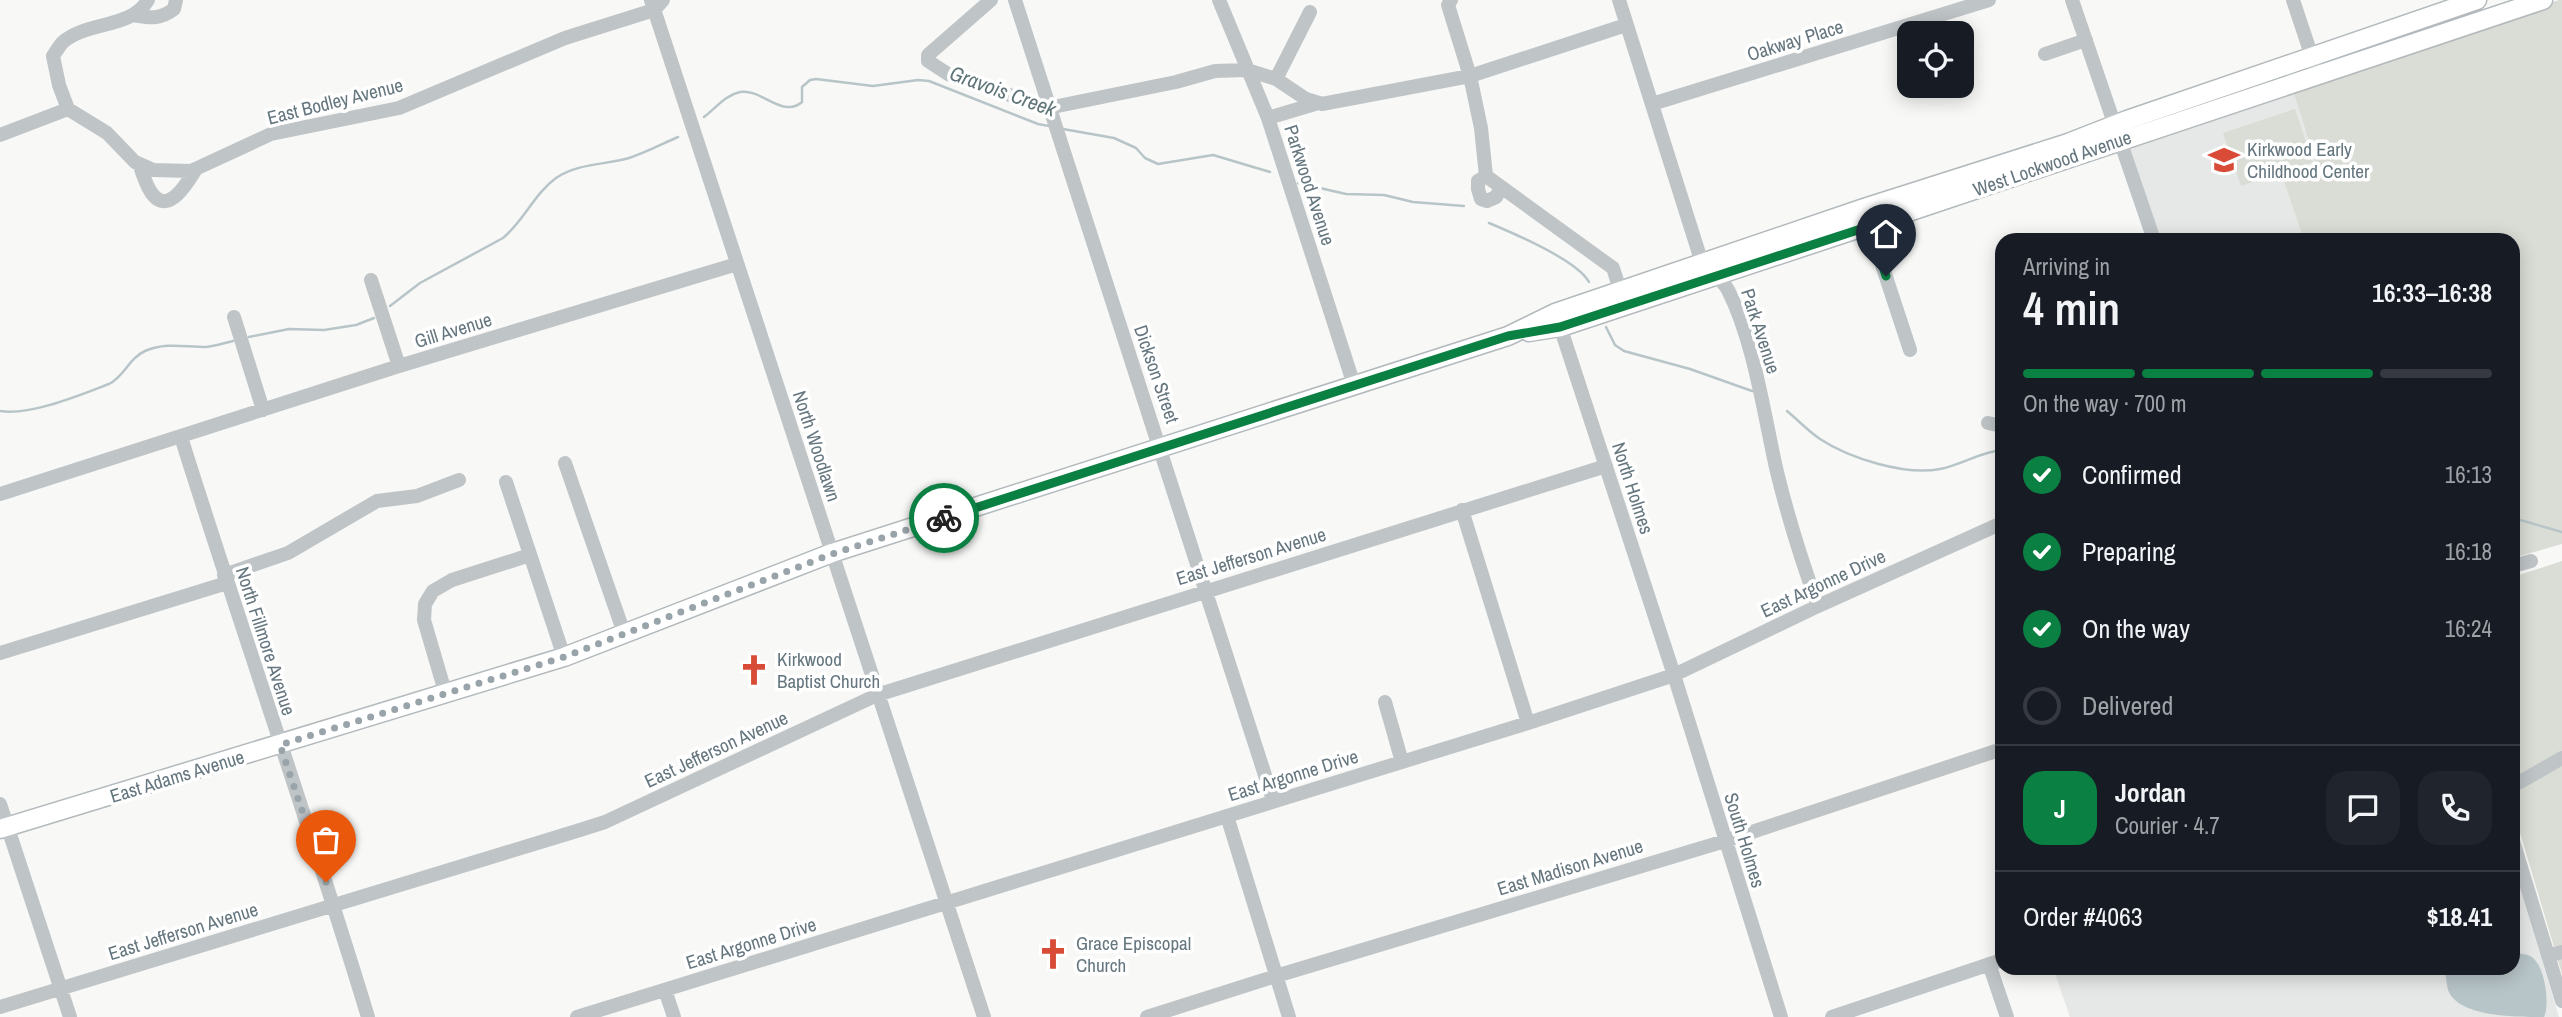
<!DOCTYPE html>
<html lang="en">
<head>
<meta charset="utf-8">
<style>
  body { margin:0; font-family:"Archivo Narrow",sans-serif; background:#20242c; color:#f1f3f6; height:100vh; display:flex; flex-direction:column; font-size:26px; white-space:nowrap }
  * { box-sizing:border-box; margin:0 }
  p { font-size:23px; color:#9ea1a6 }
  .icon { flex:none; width:38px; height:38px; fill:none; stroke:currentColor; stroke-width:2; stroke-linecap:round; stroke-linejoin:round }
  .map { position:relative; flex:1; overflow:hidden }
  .details { position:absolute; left:1995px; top:233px; width:525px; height:742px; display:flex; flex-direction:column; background:#171b24; border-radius:21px; box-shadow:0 4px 18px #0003 }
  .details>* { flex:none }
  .tools { position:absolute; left:1897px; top:21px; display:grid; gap:14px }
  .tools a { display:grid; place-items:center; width:77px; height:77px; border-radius:14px; background:#171b24; box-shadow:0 4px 18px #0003; font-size:35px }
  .pin { position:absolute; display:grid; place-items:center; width:60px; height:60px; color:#fff; margin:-72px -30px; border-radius:50% 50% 50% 0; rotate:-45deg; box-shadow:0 0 7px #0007 }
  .pin .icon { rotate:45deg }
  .courier { position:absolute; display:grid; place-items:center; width:70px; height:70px; margin:-35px; border:5px solid #0b8043; border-radius:50%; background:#fff; color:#222; box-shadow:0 2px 9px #0007 }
  .head em { font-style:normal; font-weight:600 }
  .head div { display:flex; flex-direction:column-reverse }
  .head { display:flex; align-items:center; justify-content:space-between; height:119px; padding:0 28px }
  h1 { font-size:46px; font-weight:600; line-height:52px }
  .bar { display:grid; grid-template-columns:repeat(4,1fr); gap:10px 7px; align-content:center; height:84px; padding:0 28px }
  .bar i { height:9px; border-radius:5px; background:#363941 }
  .bar .current { background:#0b8043 }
  .bar p { grid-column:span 4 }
  .line { display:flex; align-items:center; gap:18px; padding:0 28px; border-top:2px solid #363941 }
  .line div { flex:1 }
  .round { display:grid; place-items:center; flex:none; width:74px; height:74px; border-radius:21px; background:#20242c }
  ol { padding:0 28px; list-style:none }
  li { display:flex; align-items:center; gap:21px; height:77px }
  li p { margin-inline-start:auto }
  li .icon { padding:7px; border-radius:50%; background:#0b8043; color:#fff; stroke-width:4 }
  li:last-child { color:#9ea1a6 }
  li i { width:38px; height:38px; border:4px solid #363941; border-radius:50% }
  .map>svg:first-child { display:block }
</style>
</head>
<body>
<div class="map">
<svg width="2562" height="1017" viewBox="0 0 2562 1017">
  <rect width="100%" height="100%" fill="#f8f8f6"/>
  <path fill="#e6e8e7" d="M2292,88l26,82 -33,11 19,59h-144l-31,-91 1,-4z
    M2513,864l46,153h-489l-17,-49h460z"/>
  <path fill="#d9ddd5" d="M2559,0h3v544l-49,14v-318h-209l-20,-59 34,-11 -26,-82z
    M2295,109l18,53 -72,24 -18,-53z
    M2562,561v413l-49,-165v-232z"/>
  <path fill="#b8c5c8" d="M2513,953c7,1 16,0 21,6 11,10 16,45 10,58 -29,0 -86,0 -96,-27 -2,-7 -2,-15 -3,-22h68z"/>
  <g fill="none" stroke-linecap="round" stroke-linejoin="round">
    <path stroke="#b8c5c8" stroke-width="2.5" d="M704,117c12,-9 21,-22 36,-25 21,-4 43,27 62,10v-15l8,-7 6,-1 57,7 45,-6 11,1 109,43 11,2
      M1063,129l51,9 22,10 9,10 13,6 55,-9 57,17
      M1298,183l48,11 38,1 29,7 51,4
      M1489,223c24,10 88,37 100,59
      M390,306l30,-23 83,-45c21,-17 31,-44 53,-60 22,-15 49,-13 73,-20 16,-5 33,-14 49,-21
      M1606,327l9,18 9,6 66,18 62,22
      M249,337l40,-8 35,1 32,-5 18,-7
      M0,411c30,5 80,-16 109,-27 16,-8 19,-25 36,-33 21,-9 39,-4 61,-4 9,-1 18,-4 27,-6
      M1787,411c11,9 21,20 33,28 29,19 85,37 120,30 21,-4 40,-17 62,-19
      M2513,518l49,14"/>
    <defs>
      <path id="major" d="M1529,332l32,-5c328,-107 654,-219 982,-327
        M0,829l564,-172 268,-104 676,-217 47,-23 309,-105 204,-65 59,-23 350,-120"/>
    </defs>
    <use href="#major" stroke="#b3b9bc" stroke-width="21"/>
    <path stroke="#bfc4c7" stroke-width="14" d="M651,0l333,1017
      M991,0l-63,55v6l20,13 100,34 128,-26 39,-11 32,-1 29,9 30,20 16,5 148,-28 156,-51
      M1015,0l258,800
      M1219,0l49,118 86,267
      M1451,0l-3,5 22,71 11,52 5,48 127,92 7,22
      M1619,0l83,263c8,8 21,17 26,27 26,51 36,125 49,182 11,45 25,90 41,134
      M2072,0l82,240
      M2293,0l22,66
      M133,15c16,3 27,5 41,-6l2,-9
      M2045,54l41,-14
      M1276,79l34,-67
      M1652,104l337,-104
      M68,109l39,24 28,29 18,8 38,1 80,-37 128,-26 166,-70 89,-28 9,-10
      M68,109l-9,-24 -6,-29c3,-4 6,-10 10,-14 24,-21 68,-13 85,-42
      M1268,118l47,-14
      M0,135l68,-26
      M139,164c4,9 7,24 15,32 16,18 35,-16 42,-27
      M1486,176l-8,5v8l3,10 6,2 9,-4 5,-9
      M1866,216l44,134
      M371,280l28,86
      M234,317l29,93
      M1557,317l117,358 107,342
      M1988,423l14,3
      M181,437c61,194 128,386 187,580
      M565,463l59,170
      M506,482l58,175
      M0,494l399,-128 338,-102
      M1462,510l66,213
      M2513,566l18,-5
      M224,575l64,-22 89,-52 40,-5 42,-16
      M0,653l227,-70
      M446,695l-22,-75 1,-16 8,-13 19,-11 78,-25
      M1385,702l17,60
      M2513,786l49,-28
      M0,804l70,213
      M1227,816l62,201
      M2513,841l49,160
      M2548,956l14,-4
      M1989,964l18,53
      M665,990l9,27
      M0,1007l580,-177 25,-8 272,-127 729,-229
      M577,1017l951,-294 146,-48 144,-69 184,-83
      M1147,1017l129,-41 449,-135 277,-92
      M1832,1017l170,-57"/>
    <use href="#major" stroke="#fff" stroke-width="18"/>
  </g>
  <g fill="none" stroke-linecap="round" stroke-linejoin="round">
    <path stroke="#98a4a9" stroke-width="7" stroke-dasharray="0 12.6" d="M326,882l-46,-137 284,-88 268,-103 112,-36"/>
    <path stroke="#0b8043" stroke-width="9" d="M944,518l564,-182 52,-9 310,-101 16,50"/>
  </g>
  <defs>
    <symbol id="school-bare" viewBox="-9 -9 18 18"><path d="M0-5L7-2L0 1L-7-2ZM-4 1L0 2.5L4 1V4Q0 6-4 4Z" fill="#d84c37" stroke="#fff" stroke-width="2.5" paint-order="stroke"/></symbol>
    <symbol id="church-bare" viewBox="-9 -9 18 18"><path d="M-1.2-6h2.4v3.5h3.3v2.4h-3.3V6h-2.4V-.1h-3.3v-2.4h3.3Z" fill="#d84c37" stroke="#fff" stroke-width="2.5" paint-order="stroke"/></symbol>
  </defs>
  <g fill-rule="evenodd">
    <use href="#school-bare" x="2202" y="138" width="44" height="44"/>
    <use href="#church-bare" x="732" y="648" width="44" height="44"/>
    <use href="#church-bare" x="1031" y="932" width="44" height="44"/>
  </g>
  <g text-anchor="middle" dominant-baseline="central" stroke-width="7" stroke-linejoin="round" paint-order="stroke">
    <g font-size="19" fill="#65767f" stroke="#fff">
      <text transform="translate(1795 40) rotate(-17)">Oakway Place</text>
      <text transform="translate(335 101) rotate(-14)">East Bodley Avenue</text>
      <text transform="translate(2052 163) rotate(-19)">West Lockwood Avenue</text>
      <text transform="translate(1310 185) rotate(72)">Parkwood Avenue</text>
      <text transform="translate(453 330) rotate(-17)">Gill Avenue</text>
      <text transform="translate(1761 331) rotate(72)">Park Avenue</text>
      <text transform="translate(1157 374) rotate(71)">Dickson Street</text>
      <text transform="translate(817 446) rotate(72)">North Woodlawn</text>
      <text transform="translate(1633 488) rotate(72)">North Holmes</text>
      <text transform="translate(1251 556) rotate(-17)">East Jefferson Avenue</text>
      <text transform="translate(1823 583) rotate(-25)">East Argonne Drive</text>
      <text transform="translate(266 641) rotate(72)">North Fillmore Avenue</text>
      <text transform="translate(716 749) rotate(-25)">East Jefferson Avenue</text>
      <text transform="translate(1293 775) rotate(-17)">East Argonne Drive</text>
      <text transform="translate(177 776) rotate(-17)">East Adams Avenue</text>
      <text transform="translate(1745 840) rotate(73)">South Holmes</text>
      <text transform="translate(1570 867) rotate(-17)">East Madison Avenue</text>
      <text transform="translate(183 931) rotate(-17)">East Jefferson Avenue</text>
      <text transform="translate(751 943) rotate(-17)">East Argonne Drive</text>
    </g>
    <g font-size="19" fill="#65767f" stroke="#fff" text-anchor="start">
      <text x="2247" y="149">Kirkwood Early<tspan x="2247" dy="22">Childhood Center</tspan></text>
      <text x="777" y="659">Kirkwood<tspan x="777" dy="22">Baptist Church</tspan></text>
      <text x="1076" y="943">Grace Episcopal<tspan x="1076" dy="22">Church</tspan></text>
    </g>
    <g font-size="21" font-style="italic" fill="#607579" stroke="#fff">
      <text transform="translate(1003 91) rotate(20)">Gravois Creek</text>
    </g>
  </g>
</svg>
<div class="tools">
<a><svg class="icon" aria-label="locate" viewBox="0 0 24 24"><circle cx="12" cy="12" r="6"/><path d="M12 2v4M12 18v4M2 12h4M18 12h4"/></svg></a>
</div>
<div class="pin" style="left:326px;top:882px;background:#ea580c"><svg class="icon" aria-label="bag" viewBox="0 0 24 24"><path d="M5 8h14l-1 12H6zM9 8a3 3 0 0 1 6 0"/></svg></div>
<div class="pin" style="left:1886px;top:276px;background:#1f2937"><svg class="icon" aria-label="home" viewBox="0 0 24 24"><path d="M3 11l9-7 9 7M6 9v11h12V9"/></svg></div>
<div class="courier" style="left:944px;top:518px"><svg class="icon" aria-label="bike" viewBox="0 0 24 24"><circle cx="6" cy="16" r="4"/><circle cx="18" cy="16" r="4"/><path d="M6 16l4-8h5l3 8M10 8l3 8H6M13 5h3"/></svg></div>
<section class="details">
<div class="head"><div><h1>4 min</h1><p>Arriving in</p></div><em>16:33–16:38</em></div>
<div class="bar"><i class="current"></i><i class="current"></i><i class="current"></i><i></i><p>On the way · 700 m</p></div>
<ol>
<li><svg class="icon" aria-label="check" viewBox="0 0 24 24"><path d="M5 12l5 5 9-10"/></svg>Confirmed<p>16:13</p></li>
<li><svg class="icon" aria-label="check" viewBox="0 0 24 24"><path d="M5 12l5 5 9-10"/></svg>Preparing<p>16:18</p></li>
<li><svg class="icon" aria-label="check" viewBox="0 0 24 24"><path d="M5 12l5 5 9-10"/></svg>On the way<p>16:24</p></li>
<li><i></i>Delivered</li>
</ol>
<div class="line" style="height:126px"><b class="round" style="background:#0b8043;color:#fff">J</b><div><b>Jordan</b><p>Courier · 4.7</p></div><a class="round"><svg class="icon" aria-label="chat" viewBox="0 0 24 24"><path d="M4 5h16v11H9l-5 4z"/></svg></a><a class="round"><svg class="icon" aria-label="phone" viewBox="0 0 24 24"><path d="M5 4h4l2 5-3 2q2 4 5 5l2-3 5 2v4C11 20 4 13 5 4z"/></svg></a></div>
<div class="line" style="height:91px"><div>Order #4063</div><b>$18.41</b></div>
</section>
</div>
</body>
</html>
